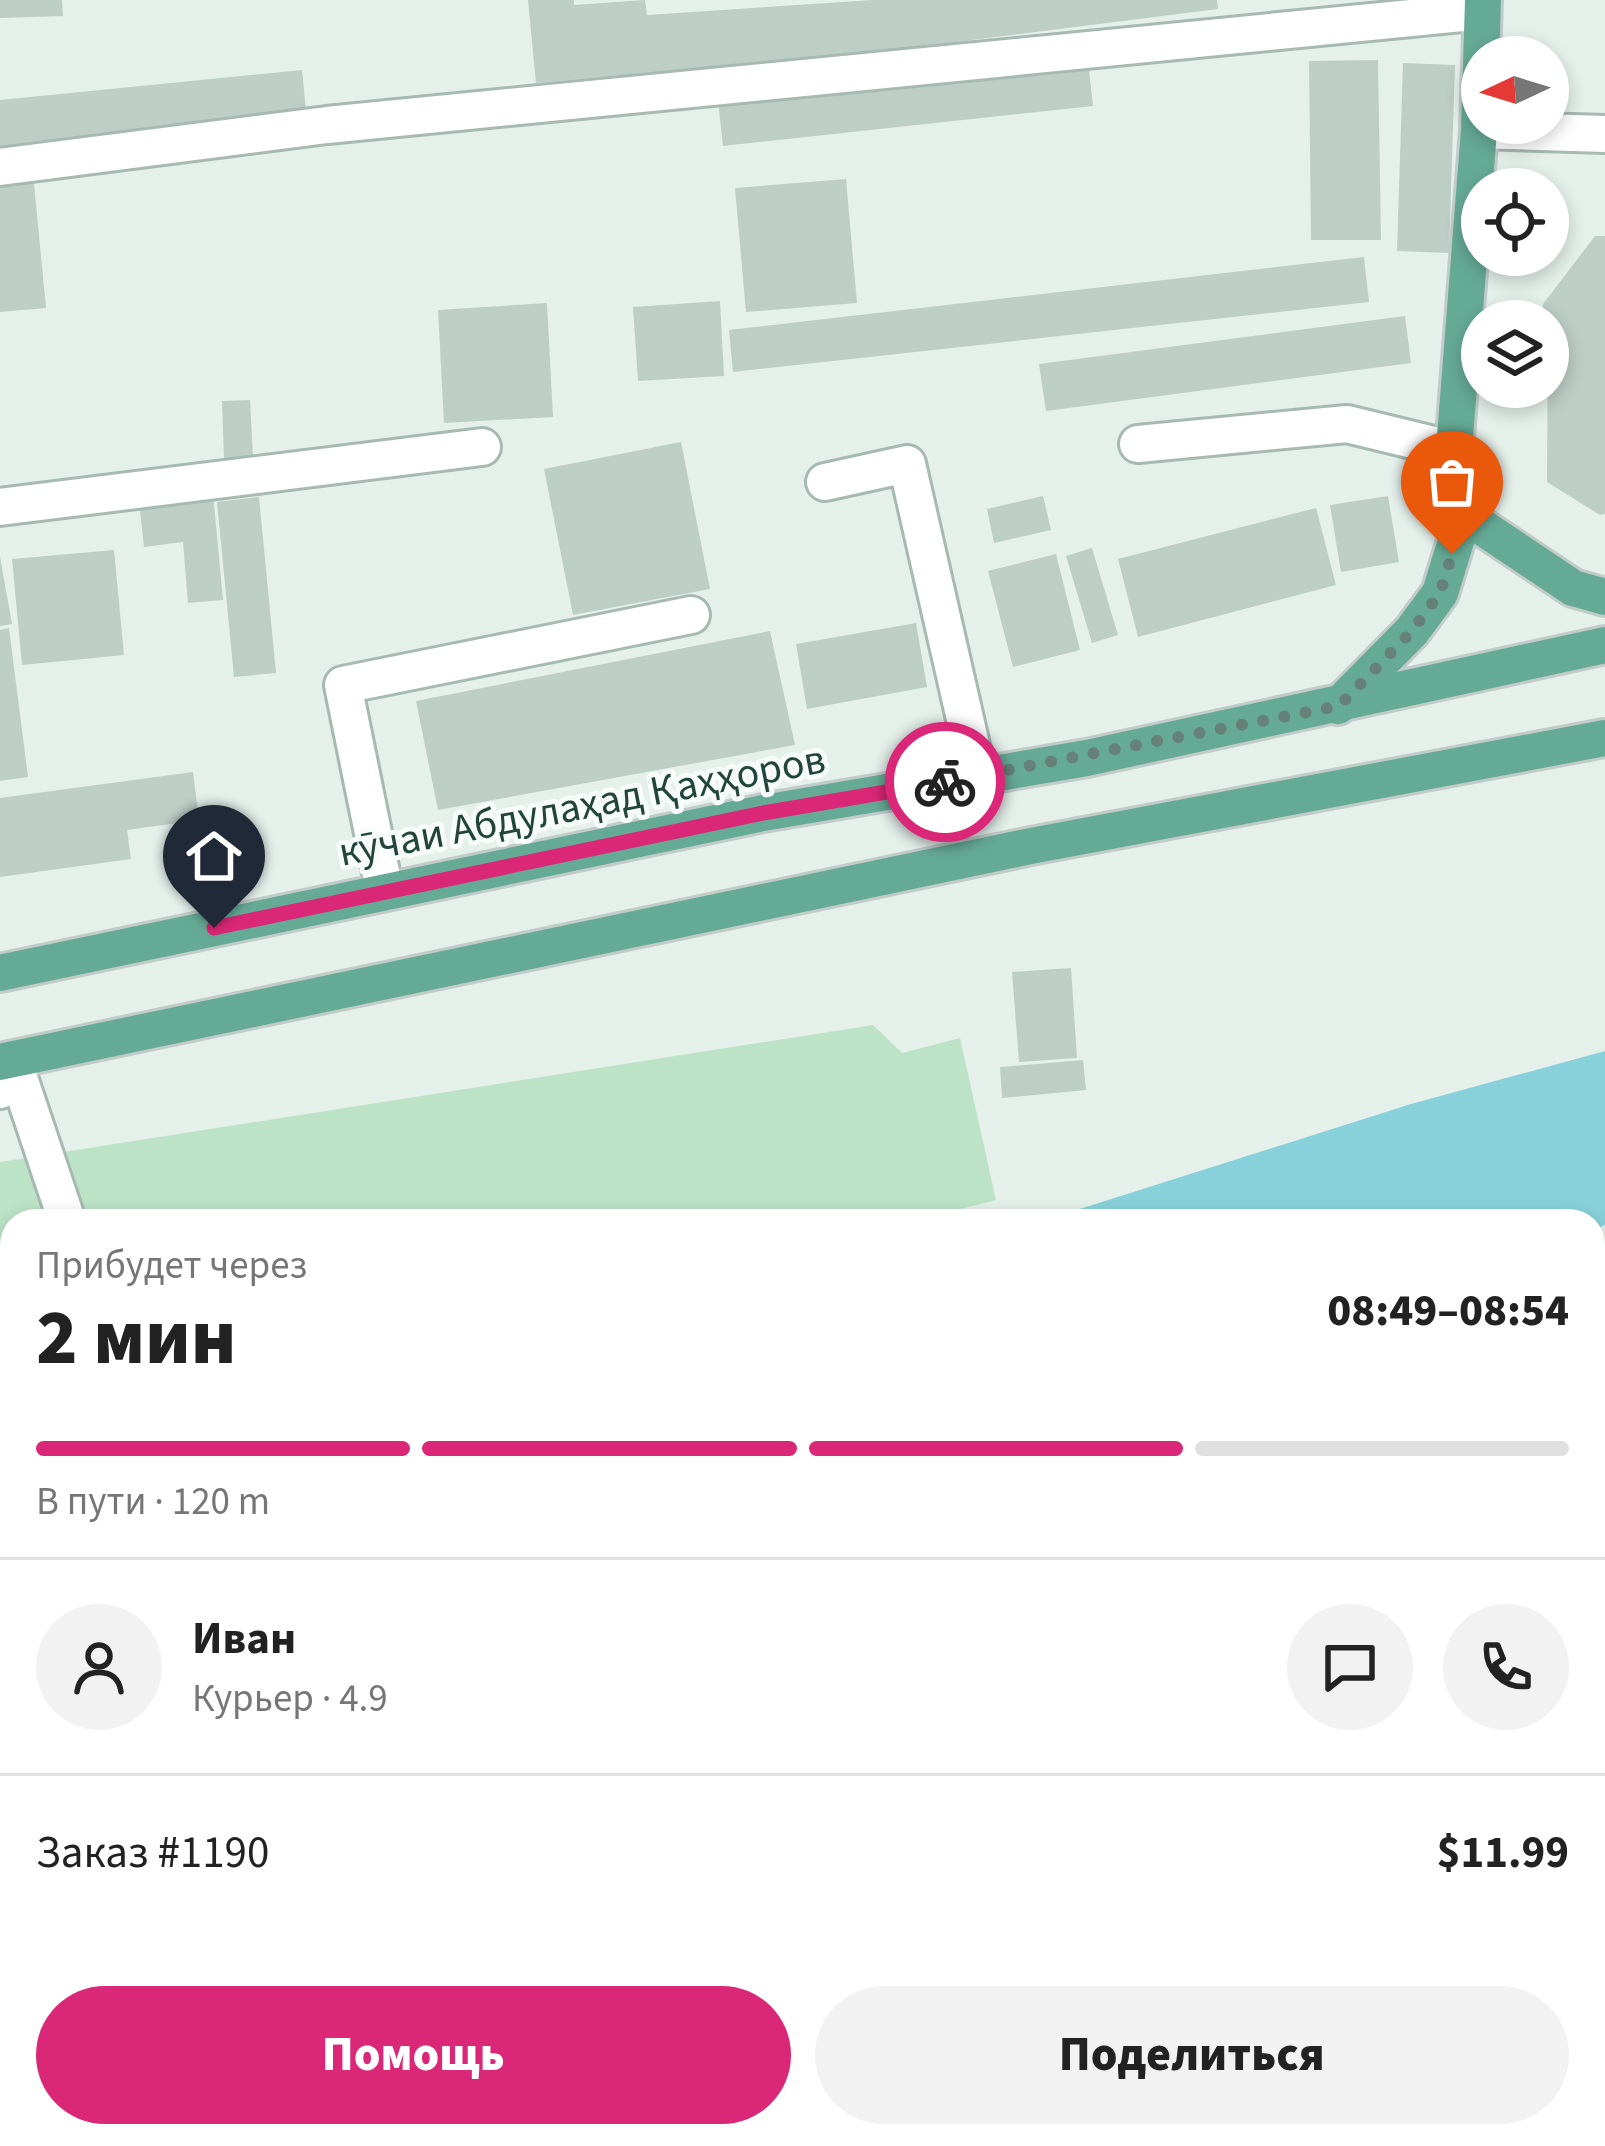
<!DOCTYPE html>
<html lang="ru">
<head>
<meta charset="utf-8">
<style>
  body { margin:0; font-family:"Source Sans 3",sans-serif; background:#f2f2f2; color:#222; height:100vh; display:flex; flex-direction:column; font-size:45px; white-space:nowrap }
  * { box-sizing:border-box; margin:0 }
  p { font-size:39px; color:#767676 }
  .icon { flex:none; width:66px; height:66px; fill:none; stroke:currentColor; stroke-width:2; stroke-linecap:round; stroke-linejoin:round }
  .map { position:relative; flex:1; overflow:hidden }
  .drawer { position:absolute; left:0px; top:1209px; width:1605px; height:939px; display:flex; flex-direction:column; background:#fff; border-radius:36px 36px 0 0; box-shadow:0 6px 18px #0003 }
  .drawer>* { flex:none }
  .needle { width:78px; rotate:266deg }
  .tools { position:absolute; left:1461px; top:36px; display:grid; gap:24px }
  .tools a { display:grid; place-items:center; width:108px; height:108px; border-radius:50%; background:#fff; box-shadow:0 6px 18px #0003; font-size:60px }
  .pin { position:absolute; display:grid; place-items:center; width:102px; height:102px; color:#fff; margin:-123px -51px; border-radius:50% 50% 50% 0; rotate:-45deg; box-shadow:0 0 12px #0007 }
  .pin .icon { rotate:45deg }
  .courier { position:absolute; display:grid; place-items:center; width:120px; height:120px; margin:-60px; border:9px solid #db2777; border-radius:50%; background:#fff; color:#222; box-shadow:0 3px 15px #0007 }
  .summary em { font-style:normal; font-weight:800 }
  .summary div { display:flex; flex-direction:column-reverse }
  .summary { display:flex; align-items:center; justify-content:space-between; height:204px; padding:0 36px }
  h1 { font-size:78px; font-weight:800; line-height:90px }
  .bar { display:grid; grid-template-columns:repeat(4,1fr); gap:18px 12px; align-content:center; height:144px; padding:0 36px }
  .bar i { height:15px; border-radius:9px; background:#e0e0e0 }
  .bar .current { background:#db2777 }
  .bar p { grid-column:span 4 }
  .line { display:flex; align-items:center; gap:30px; padding:0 36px; border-top:3px solid #e0e0e0 }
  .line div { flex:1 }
  .round { display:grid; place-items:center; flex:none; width:126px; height:126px; border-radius:63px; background:#f2f2f2 }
  .primary-button { display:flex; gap:24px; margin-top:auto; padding:24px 36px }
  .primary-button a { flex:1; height:138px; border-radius:72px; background:#db2777; color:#fff; font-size:48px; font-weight:800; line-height:138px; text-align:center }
  .primary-button a+a { background:#f2f2f2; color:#222 }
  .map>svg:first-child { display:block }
</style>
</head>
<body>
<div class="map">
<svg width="1605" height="2146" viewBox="0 0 1605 2146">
  <rect width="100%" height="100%" fill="#e5f0eb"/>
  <path fill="#bce3c5" d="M873,1025l29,28 58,-15 36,162 -82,21h-902v234l-12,3v-296z"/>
  <path fill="#88d1da" d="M1605,1051v174l-12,5v-9h-551l369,-117z
    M12,1514v617l-12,4v-619z"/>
  <path fill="#bdcec6" d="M0,0h62l1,16 -63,2z
    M528,0h46v5l71,-5 2,15 226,-15h344l1,9 -318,40 -364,34z
    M1378,60l3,180h-70l-2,-179z
    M1088,61l5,45 -370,40 -5,-45z
    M1403,63l52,2 -6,188 -52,-2z
    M302,70l5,51 -307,31v-52z
    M33,173l13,135 -46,4v-136z
    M846,179l11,124 -111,9 -11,-124z
    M1595,236h10v278l-5,1 -53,-33 1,-161h-5v-17z
    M1364,257l5,45 -636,70 -4,-42z
    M720,301l4,75 -86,5 -5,-74z
    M547,303l6,114 -109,6 -6,-113z
    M1405,316l6,47 -365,48 -7,-47z
    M250,400l3,56 -29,2 -2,-57z
    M681,442l29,147 -137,26 -29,-146z
    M213,493l10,107 -35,3 -5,-61 -39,5 -5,-46z
    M1043,496l8,34 -57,13 -7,-34z
    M1388,496l11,66 -58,10 -11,-67z
    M259,497l17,176 -42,4 -17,-175z
    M1316,508l20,77 -198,52 -20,-78z
    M1092,548l26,87 -26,8 -26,-87z
    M114,550l10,105 -102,10 -10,-106z
    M1056,554l24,96 -67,17 -25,-96z
    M0,557l12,67 -12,2z
    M916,623l11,64 -120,22 -11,-65z
    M9,628l19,149 -28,4v-151z
    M770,631l25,114 -357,65 -22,-109z
    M193,772l6,48 -72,10 4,29 -131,18v-79z
    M1071,968l6,90 -58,4 -7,-90z
    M1083,1060l3,30 -84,8 -2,-31z
    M1605,1983v152l-58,11 -3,-10h49v-149z
    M1032,2136h42l3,10h-75z
    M1188,2136h213l4,10h-213z"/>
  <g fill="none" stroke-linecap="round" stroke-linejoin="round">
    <defs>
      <path id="minor" d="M1479,130l126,4
        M0,167l327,-42 1155,-114
        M1138,444l209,-20 107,26
        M825,482l82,-18 71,312
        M0,507l482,-60
        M385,892l-42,-207 348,-70
        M0,1090l19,-12 48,143
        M0,1366l12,-3
        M0,1468l12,-3"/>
      <path id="major" d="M1464,515l109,73 32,9
        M1338,706l74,-75 28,-38 24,-78 -10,-65 25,-320 4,-130
        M0,973l763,-160 324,-55 518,-113
        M0,1062l1031,-216 574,-108
        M1593,1749l12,-3
        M1593,1818l12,-3
        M234,2146l35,-10
        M475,2146l33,-10"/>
    </defs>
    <use href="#minor" stroke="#a6b9b2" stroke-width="42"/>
    <use href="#major" stroke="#c1cbc8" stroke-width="42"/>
    <use href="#minor" stroke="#fff" stroke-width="36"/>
    <use href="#major" stroke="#65aa95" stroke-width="36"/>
  </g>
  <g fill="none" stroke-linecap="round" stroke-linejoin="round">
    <path stroke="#668178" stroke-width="12" stroke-dasharray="0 21.6" d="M945,782l394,-76 73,-75 28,-38 12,-39"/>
    <path stroke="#db2777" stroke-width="15" d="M214,928l549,-115 182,-31"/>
  </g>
  <g text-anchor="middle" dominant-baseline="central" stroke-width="10" stroke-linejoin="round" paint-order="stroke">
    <g font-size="42" fill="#21453a" stroke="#f7fbf9">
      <text transform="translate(582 806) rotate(-11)">кӯчаи Абдулаҳад Қаҳҳоров</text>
    </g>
  </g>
</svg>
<div class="tools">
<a><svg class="needle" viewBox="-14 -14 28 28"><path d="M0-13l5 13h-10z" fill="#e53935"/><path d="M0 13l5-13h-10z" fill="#767676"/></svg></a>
<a><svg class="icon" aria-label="locate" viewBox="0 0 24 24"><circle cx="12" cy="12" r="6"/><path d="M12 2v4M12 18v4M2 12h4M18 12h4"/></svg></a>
<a><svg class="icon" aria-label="layers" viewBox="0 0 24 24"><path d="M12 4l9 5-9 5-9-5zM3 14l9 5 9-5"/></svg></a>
</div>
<div class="pin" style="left:1452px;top:554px;background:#ea580c"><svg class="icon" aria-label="bag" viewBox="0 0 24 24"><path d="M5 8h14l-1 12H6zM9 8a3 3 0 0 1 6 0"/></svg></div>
<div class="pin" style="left:214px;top:928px;background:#1f2937"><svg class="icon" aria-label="home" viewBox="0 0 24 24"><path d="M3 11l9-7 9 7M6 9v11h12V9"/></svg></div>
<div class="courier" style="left:945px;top:782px"><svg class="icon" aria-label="bike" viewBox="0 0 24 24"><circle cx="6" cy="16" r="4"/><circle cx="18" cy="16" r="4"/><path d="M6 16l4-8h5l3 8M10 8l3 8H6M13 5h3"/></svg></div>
<section class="drawer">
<div class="summary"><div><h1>2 мин</h1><p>Прибудет через</p></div><em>08:49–08:54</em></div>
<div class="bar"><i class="current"></i><i class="current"></i><i class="current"></i><i></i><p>В пути · 120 m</p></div>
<div class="line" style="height:216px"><a class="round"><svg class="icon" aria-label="person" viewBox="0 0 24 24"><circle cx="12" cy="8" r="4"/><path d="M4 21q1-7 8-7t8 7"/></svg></a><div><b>Иван</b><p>Курьер · 4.9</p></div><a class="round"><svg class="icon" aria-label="chat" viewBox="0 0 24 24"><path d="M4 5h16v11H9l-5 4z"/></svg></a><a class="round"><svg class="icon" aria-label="phone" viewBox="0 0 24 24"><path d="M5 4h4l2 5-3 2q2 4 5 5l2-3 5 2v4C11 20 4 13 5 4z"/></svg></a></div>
<div class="line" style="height:156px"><div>Заказ #1190</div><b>$11.99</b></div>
<div class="primary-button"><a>Помощь</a><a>Поделиться</a></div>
</section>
</div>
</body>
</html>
